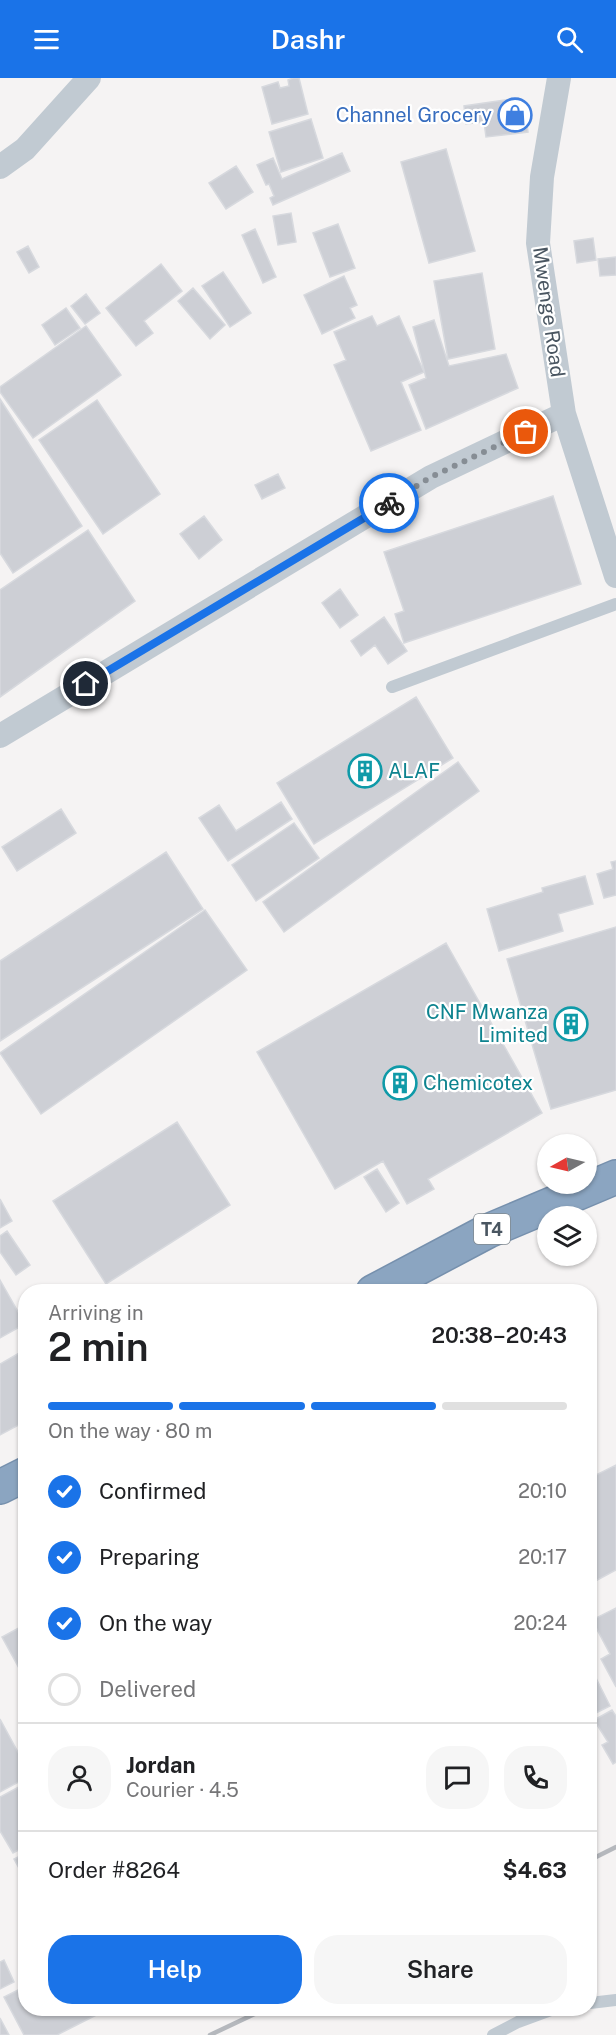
<!DOCTYPE html>
<html lang="en">
<head>
<meta charset="utf-8">
<style>
  body { margin:0; font-family:"Public Sans",sans-serif; background:#f6f6f6; color:#202124; height:100vh; display:flex; flex-direction:column; font-size:22px; white-space:nowrap }
  * { box-sizing:border-box; margin:0 }
  p { font-size:20px; color:#757577 }
  .icon { flex:none; width:33px; height:33px; fill:none; stroke:currentColor; stroke-width:2; stroke-linecap:round; stroke-linejoin:round }
  .map { position:relative; flex:1; overflow:hidden }
  .sheet { position:absolute; left:18px; top:1206px; width:579px; height:732px; display:flex; flex-direction:column; background:#fff; border-radius:24px; box-shadow:0 2px 4px #0004 }
  .sheet>* { flex:none }
  .needle { width:39px; rotate:262deg }
  .fabs { position:absolute; left:537px; top:1056px; display:grid; gap:12px }
  .fabs a { display:grid; place-items:center; width:60px; height:60px; border-radius:50%; background:#fff; box-shadow:0 2px 4px #0004; font-size:30px }
  .pin { position:absolute; display:grid; place-items:center; width:51px; height:51px; color:#fff; margin:-26px; border:3px solid #fff; border-radius:50%; box-shadow:0 2px 6px #0007 }
  .courier { position:absolute; display:grid; place-items:center; width:60px; height:60px; margin:-30px; border:4px solid #1a73e8; border-radius:50%; background:#fff; color:#222; box-shadow:0 2px 8px #0007 }
  .head em { font-style:normal; font-weight:600 }
  .head div { display:flex; flex-direction:column-reverse }
  .head { display:flex; align-items:center; justify-content:space-between; height:102px; padding:0 30px }
  h1 { font-size:39px; font-weight:600; line-height:45px }
  .bar { display:grid; grid-template-columns:repeat(4,1fr); gap:9px 6px; align-content:center; height:72px; padding:0 30px }
  .bar i { height:8px; border-radius:4px; background:#e0e0e0 }
  .bar .active { background:#1a73e8 }
  .bar p { grid-column:span 4 }
  .line { display:flex; align-items:center; gap:15px; padding:0 30px; border-top:2px solid #e0e0e0 }
  .line div { flex:1 }
  .round { display:grid; place-items:center; flex:none; width:63px; height:63px; border-radius:24px; background:#f6f6f6 }
  ol { padding:0 30px; list-style:none }
  li { display:flex; align-items:center; gap:18px; height:66px }
  li p { margin-inline-start:auto }
  li .icon { padding:6px; border-radius:50%; background:#1a73e8; color:#fff; stroke-width:4 }
  li:last-child { color:#757577 }
  li i { width:33px; height:33px; border:3px solid #e0e0e0; border-radius:50% }
  .action { display:flex; gap:12px; margin-top:auto; padding:12px 30px }
  .action a { flex:1; height:69px; border-radius:24px; background:#1a73e8; color:#fff; font-size:24px; font-weight:600; line-height:69px; text-align:center }
  .action a+a { background:#f6f6f6; color:#202124 }
  header { display:flex; justify-content:space-between; align-items:center; height:78px; padding:0 30px; background:#1a73e8; color:#fff; font-size:27px; font-weight:600 }
  .map>svg:first-child { display:block }
</style>
</head>
<body>
<header><svg class="icon" aria-label="menu" viewBox="0 0 24 24"><path d="M4 6h16M4 12h16M4 18h16"/></svg>Dashr<svg class="icon" aria-label="search" viewBox="0 0 24 24"><circle cx="10" cy="10" r="6"/><path d="M15 15l6 6"/></svg></header>
<div class="map">
<svg width="616" height="1957" viewBox="0 0 616 1957">
  <rect width="100%" height="100%" fill="#f5f3f3"/>
  <path fill="#cdcfd5" stroke="#d7d9de" stroke-width="1.5" d="M293,0h6l9,36 -36,10 -10,-37 16,-5 2,6 9,-2 -1,-6z
    M518,20l1,10 6,-1 3,25 -42,5 -2,-15 -18,2 -2,-18z
    M311,41l12,39 -42,14 -12,-40z
    M446,71l29,102 -46,12 -28,-101z
    M342,75l8,18 -77,34 -3,-7 4,-2 -5,-12 -3,1 -9,-20 16,-7 9,21z
    M236,88l17,26 -27,17 -17,-26z
    M291,135l5,29 -18,3 -5,-29z
    M338,146l17,44 -25,9 -17,-44z
    M255,151l21,48 -13,6 -21,-48z
    M593,160l3,22 -19,3 -3,-22z
    M28,168l11,21 -10,6 -12,-21z
    M616,179v18l-16,1 -2,-17z
    M161,186l21,27 -38,30 9,12 -17,13 -30,-38z
    M223,194l28,41 -21,14 -28,-41z
    M482,195l13,76 -47,10 -14,-78z
    M344,198l13,29 -7,3 5,10 -33,16 -18,-39z
    M193,210l32,37 -15,14 -32,-38z
    M86,216l14,19 -15,11 -14,-18z
    M66,230l14,20 -25,17 -13,-20z
    M372,238l5,10 22,-10 25,56 -23,10 20,48 -50,21 -37,-86 12,-5 -12,-28z
    M434,242l15,46 57,-12 12,34 -92,41 -17,-44 17,-7 -13,-51z
    M86,248l35,49 -88,63 -33,-46v-5z
    M0,321l82,127 -69,47 -13,-20z
    M97,322l63,94 -57,40 -64,-94z
    M278,396l7,14 -23,11 -7,-14z
    M553,418l28,88 -177,59 -9,-29 9,-3 -20,-59z
    M204,438l18,24 -23,19 -19,-25z
    M88,452l47,71 -135,96v-107z
    M340,511l18,26 -18,13 -18,-25z
    M384,539l23,34 -19,13 -13,-19 -14,11 -10,-15z
    M416,619l37,61 -139,86 -37,-61z
    M458,684l21,29 -195,141 -21,-30z
    M281,724l11,17 -64,42 -29,-43 20,-13 17,26z
    M61,731l15,24 -59,38 -15,-24z
    M294,745l25,35 -63,43 -24,-36z
    M166,774l37,57 -203,132v-80z
    M616,783v34l-12,3 -7,-24 16,-5 -2,-7z
    M585,798l8,28 -35,10 5,17 -64,20 -12,-42 56,-17 -1,-4z
    M205,832l42,60 -206,144 -41,-61z
    M616,849v163l-65,19 -44,-150z
    M446,865l96,170 -114,66 6,10 -27,15 -24,-43 -48,28 -78,-137z
    M177,1044l53,83 -124,79 -53,-83z
    M377,1091l22,34 -13,9 -22,-35z
    M0,1121l12,22 -12,7z
    M7,1153l23,34 -14,10 -16,-23v-16z
    M0,1202l25,44 -25,14z
    M26,1271v72l-26,14v-71z
    M616,1387v105l-26,14v-106z
    M616,1530v79l-15,-28 9,-5 -18,-34z
    M26,1546v57l-24,-44z
    M590,1588l20,40 -20,10z
    M612,1632l4,6v46l-3,2 -11,-19 6,-3 -14,-22z
    M0,1641l26,48v11l-26,14z
    M26,1705v63l-13,7 -13,-22v-34z
    M26,1775v28l-12,-22z
    M4,1882l10,22 -14,7v-27z
    M26,1908v22h84l-53,27h-33l-20,-38z
    M0,1940l9,17h-9z"/>
  <g fill="none" stroke-linecap="round" stroke-linejoin="round">
    <defs>
      <path id="highway" d="M373,1214l115,-61 128,-54
        M0,1409l26,-13"/>
    </defs>
    <use href="#highway" stroke="#7690ad" stroke-width="36"/>
    <path stroke="#c1cad2" stroke-width="12" d="M392,609l224,-83
      M590,1925l26,-3
      M493,1957l25,-13 38,-14"/>
    <path stroke="#c1cad2" stroke-width="24" d="M559,0l-17,99 -4,66 26,171 52,162
      M0,89l25,-18 64,-71
      M0,658l431,-259 133,-63"/>
    <use href="#highway" stroke="#8ba5c1" stroke-width="33"/>
    <path stroke="#b5b8bd" stroke-width="4.5" d="M590,1782l26,-13
      M210,1957l57,-27"/>
  </g>
  <g fill="none" stroke-linecap="round" stroke-linejoin="round">
    <path stroke="#868d94" stroke-width="6" stroke-dasharray="0 10.8" d="M389,425l42,-26 95,-45"/>
    <path stroke="#1a73e8" stroke-width="8" d="M86,606l303,-181"/>
  </g>
  <defs>
    <symbol id="shop-ring" viewBox="-11 -11 22 22"><circle r="9.5" fill="#fff" stroke="#3f7fe0" stroke-width="1.5"/><path d="M-5-2.5h2.3a2.7 3.5 0 0 1 5.4 0H5L5.5 6h-11ZM-1.5-2.5h3a1.5 2.3 0 0 0-3 0Z" fill="#3f7fe0"/></symbol>
    <symbol id="building-ring" viewBox="-11 -11 22 22"><circle r="9.5" fill="#fff" stroke="#0f9aa8" stroke-width="1.5"/><path d="M-4-6H4V6H1V3H-1V6H-4ZM-2.5-4.3h1.7v1.8h-1.7ZM.8-4.3h1.7v1.8H.8ZM-2.5-1h1.7V.8h-1.7ZM.8-1h1.7V.8H.8Z" fill="#0f9aa8"/></symbol>
  </defs>
  <g fill-rule="evenodd">
    <use href="#shop-ring" x="496" y="18" width="38" height="38"/>
    <use href="#building-ring" x="346" y="674" width="38" height="38"/>
    <use href="#building-ring" x="552" y="927" width="38" height="38"/>
    <use href="#building-ring" x="381" y="986" width="38" height="38"/>
  </g>
  <g text-anchor="middle" dominant-baseline="central" stroke-width="4.5" stroke-linejoin="round" paint-order="stroke">
    <rect fill="#fff" stroke="#808990" stroke-width="1.5" x="474" y="1136" width="36" height="30" rx="4.5"/>
    <g font-size="18" font-weight="bold" fill="#4a5661">
      <text x="492" y="1151">T4</text>
    </g>
    <g font-size="20" fill="#366cbe" stroke="#fff" text-anchor="end">
      <text x="492" y="37">Channel Grocery</text>
    </g>
    <g font-size="20" fill="#4a5661" stroke="#fff">
      <text transform="translate(549 234) rotate(82)">Mwenge Road</text>
    </g>
    <g font-size="20" fill="#0d838f" stroke="#fff" text-anchor="start">
      <text x="388" y="693">ALAF</text>
      <text x="548" y="934" text-anchor="end">CNF Mwanza<tspan x="548" dy="23">Limited</tspan></text>
      <text x="423" y="1005">Chemicotex</text>
    </g>
  </g>
</svg>
<div class="fabs">
<a><svg class="needle" viewBox="-14 -14 28 28"><path d="M0-13l5 13h-10z" fill="#e53935"/><path d="M0 13l5-13h-10z" fill="#757577"/></svg></a>
<a><svg class="icon" aria-label="layers" viewBox="0 0 24 24"><path d="M12 4l9 5-9 5-9-5zM3 14l9 5 9-5"/></svg></a>
</div>
<div class="pin" style="left:526px;top:354px;background:#ea580c"><svg class="icon" aria-label="bag" viewBox="0 0 24 24"><path d="M5 8h14l-1 12H6zM9 8a3 3 0 0 1 6 0"/></svg></div>
<div class="pin" style="left:86px;top:606px;background:#1f2937"><svg class="icon" aria-label="home" viewBox="0 0 24 24"><path d="M3 11l9-7 9 7M6 9v11h12V9"/></svg></div>
<div class="courier" style="left:389px;top:425px"><svg class="icon" aria-label="bike" viewBox="0 0 24 24"><circle cx="6" cy="16" r="4"/><circle cx="18" cy="16" r="4"/><path d="M6 16l4-8h5l3 8M10 8l3 8H6M13 5h3"/></svg></div>
<section class="sheet">
<div class="head"><div><h1>2 min</h1><p>Arriving in</p></div><em>20:38–20:43</em></div>
<div class="bar"><i class="active"></i><i class="active"></i><i class="active"></i><i></i><p>On the way · 80 m</p></div>
<ol>
<li><svg class="icon" aria-label="check" viewBox="0 0 24 24"><path d="M5 12l5 5 9-10"/></svg>Confirmed<p>20:10</p></li>
<li><svg class="icon" aria-label="check" viewBox="0 0 24 24"><path d="M5 12l5 5 9-10"/></svg>Preparing<p>20:17</p></li>
<li><svg class="icon" aria-label="check" viewBox="0 0 24 24"><path d="M5 12l5 5 9-10"/></svg>On the way<p>20:24</p></li>
<li><i></i>Delivered</li>
</ol>
<div class="line" style="height:108px"><a class="round"><svg class="icon" aria-label="person" viewBox="0 0 24 24"><circle cx="12" cy="8" r="4"/><path d="M4 21q1-7 8-7t8 7"/></svg></a><div><b>Jordan</b><p>Courier · 4.5</p></div><a class="round"><svg class="icon" aria-label="chat" viewBox="0 0 24 24"><path d="M4 5h16v11H9l-5 4z"/></svg></a><a class="round"><svg class="icon" aria-label="phone" viewBox="0 0 24 24"><path d="M5 4h4l2 5-3 2q2 4 5 5l2-3 5 2v4C11 20 4 13 5 4z"/></svg></a></div>
<div class="line" style="height:78px"><div>Order #8264</div><b>$4.63</b></div>
<div class="action"><a>Help</a><a>Share</a></div>
</section>
</div>
</body>
</html>
